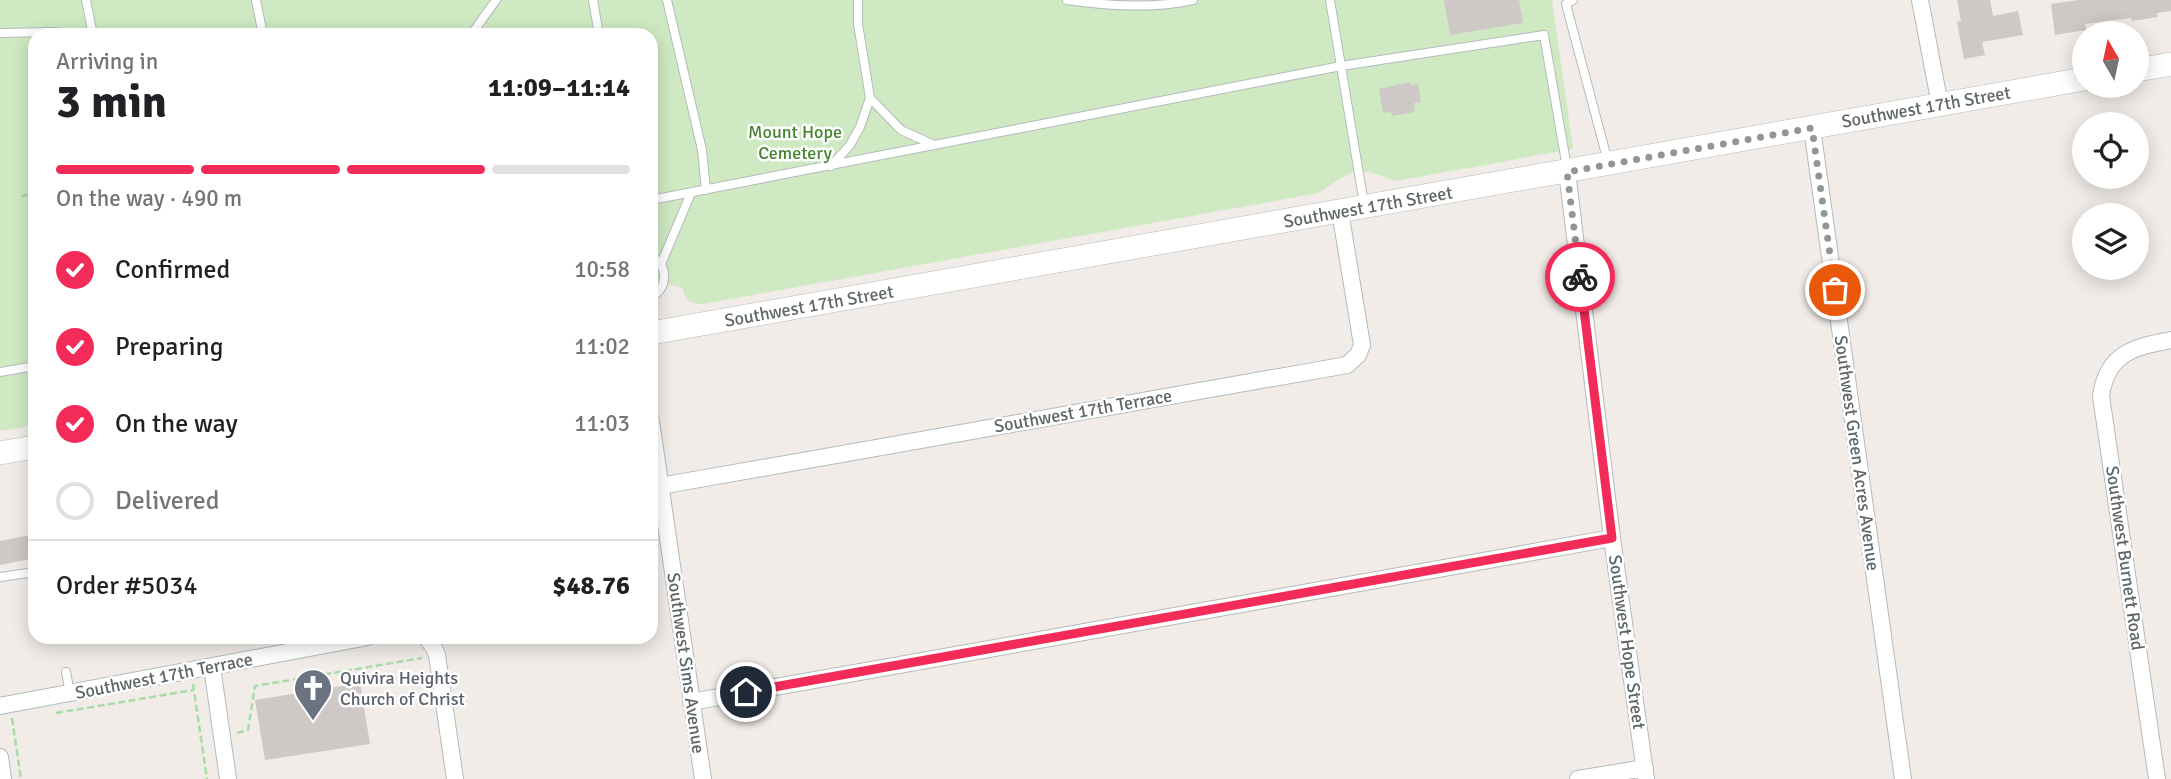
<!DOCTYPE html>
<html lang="en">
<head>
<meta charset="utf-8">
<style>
  body { margin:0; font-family:Signika,sans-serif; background:#f6f6f6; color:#202124; height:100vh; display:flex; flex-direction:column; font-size:26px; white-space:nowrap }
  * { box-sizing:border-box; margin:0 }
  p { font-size:23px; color:#757577 }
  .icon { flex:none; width:38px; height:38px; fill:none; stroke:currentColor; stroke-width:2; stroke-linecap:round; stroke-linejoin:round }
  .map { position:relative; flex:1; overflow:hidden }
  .details { position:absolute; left:28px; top:28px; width:630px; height:616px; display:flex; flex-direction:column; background:#fff; border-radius:21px; box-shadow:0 4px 18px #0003 }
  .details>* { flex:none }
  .needle { width:46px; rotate:351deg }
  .buttons { position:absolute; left:2072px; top:21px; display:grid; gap:14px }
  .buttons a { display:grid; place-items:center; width:77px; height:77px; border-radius:50%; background:#fff; box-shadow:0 4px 18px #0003; font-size:35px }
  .pin { position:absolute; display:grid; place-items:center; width:60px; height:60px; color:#fff; margin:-30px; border:4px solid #fff; border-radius:50%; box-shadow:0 2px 7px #0007 }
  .courier { position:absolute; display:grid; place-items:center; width:70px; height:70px; margin:-35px; border:5px solid #f32b59; border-radius:50%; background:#fff; color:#222; box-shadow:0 2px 9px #0007 }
  .overview em { font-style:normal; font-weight:700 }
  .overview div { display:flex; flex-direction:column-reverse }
  .overview { display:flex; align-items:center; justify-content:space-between; height:119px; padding:0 28px }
  h1 { font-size:46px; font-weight:700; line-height:52px }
  .bar { display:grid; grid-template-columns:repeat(4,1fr); gap:10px 7px; align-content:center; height:84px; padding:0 28px }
  .bar i { height:9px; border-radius:5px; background:#e0e0e0 }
  .bar .selected { background:#f32b59 }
  .bar p { grid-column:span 4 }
  .line { display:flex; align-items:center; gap:18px; padding:0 28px; border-top:2px solid #e0e0e0 }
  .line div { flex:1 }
  ol { padding:0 28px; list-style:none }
  li { display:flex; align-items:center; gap:21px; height:77px }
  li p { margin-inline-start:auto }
  li .icon { padding:7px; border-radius:50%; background:#f32b59; color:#fff; stroke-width:4 }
  li:last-child { color:#757577 }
  li i { width:38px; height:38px; border:4px solid #e0e0e0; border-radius:50% }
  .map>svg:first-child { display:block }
</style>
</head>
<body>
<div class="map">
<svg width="2171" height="779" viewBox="0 0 2171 779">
  <rect width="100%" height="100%" fill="#f1ece7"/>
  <path fill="#cfeac3" d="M0,0h1552l21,149 -177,32c-41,-16 -42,-12 -77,12l-616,111c-12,0 -19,-3 -20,-16l-32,-8v-245h-616v390l-35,6z"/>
  <path fill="#cec9c6" d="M1444,0h75l4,23 -73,12z
    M1957,0h33l3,16 25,-5 5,24 -41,7 3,13 -21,4 -7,-37 4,-1z
    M2079,0h92v11l-14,2 1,4 -26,4 -1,-3 -46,6 1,6 -31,5 -4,-31z
    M1410,82v3l8,-1 3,18 -7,1 1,9 -23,4 -1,-4 -8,1 -4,-24z
    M35,534v24l-35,7v-24z
    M360,683l10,61 -105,16 -10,-60z"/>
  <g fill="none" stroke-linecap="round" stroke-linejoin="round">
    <defs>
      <path id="lane" d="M86,0l7,35
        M256,0l7,35
        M593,0l6,35
        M667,0l35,150 4,40
        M1067,0c41,6 86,9 126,0
        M1330,0l34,204
        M1573,0l-7,4 42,158
        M0,33l53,-1 22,3
        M471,35l25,-35
        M870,98l31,32 33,15
        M831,166l19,-21 10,-18 10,-29 -12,-74v-24
        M651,200l690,-134 203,-31 23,133
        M651,256c18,10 17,31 0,42
        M661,264l30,-71
        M0,372l35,-6
        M0,577l35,-5
        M66,672l4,21"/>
      <path id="street" d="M1920,0l20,105
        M1812,128l91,651
        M1567,172l45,366 34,241
        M651,421l52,358
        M660,486l687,-121 11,-10 4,-10 -22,-134
        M426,637l8,11 3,7 18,124
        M212,667l16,112
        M691,702l921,-164
        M0,706l368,-69
        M0,757l3,22
        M1578,779l67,-11
        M2157,779l-56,-383c6,-43 33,-49 70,-56"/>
      <path id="secondary" d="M2137,70l34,-6
        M651,333l1433,-254
        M0,453l35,-6"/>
    </defs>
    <use href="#lane" stroke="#b4babc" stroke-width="10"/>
    <use href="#street" stroke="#b4babc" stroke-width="18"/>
    <use href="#secondary" stroke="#b3babc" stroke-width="24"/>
    <path stroke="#a8dca5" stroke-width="2.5" stroke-dasharray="7 3.5" stroke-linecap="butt" d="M21,196l14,-2
      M193,684l14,95
      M56,713l138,-23
      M12,718l9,61
      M237,733l11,-3 7,-44 167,-28"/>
    <use href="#lane" stroke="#fff" stroke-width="8"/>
    <use href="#street" stroke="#fff" stroke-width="16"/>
    <use href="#secondary" stroke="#fff" stroke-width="23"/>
  </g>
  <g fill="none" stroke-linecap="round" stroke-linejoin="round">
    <path stroke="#919594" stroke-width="7" stroke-dasharray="0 12.6" d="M1580,277l-13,-105 245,-44 23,162"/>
    <path stroke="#f32b59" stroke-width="9" d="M746,692l866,-154 -32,-261"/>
  </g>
  <defs>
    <symbol id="church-pin" viewBox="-11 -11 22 30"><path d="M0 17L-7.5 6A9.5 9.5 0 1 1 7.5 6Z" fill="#6b7280" stroke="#fff"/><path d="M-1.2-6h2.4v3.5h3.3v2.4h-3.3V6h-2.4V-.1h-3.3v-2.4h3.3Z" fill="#fff"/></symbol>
  </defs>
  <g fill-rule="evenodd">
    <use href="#church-pin" x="291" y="666" width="44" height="60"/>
  </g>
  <g text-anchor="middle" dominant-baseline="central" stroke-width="5" stroke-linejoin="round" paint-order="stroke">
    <g font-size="18" fill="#5e6668" stroke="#fff">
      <text transform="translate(1926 107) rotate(-10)">Southwest 17th Street</text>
      <text transform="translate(1368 207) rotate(-10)">Southwest 17th Street</text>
      <text transform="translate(809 306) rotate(-10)">Southwest 17th Street</text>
      <text transform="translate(1083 411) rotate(-10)">Southwest 17th Terrace</text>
      <text transform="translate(1857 453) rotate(82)">Southwest Green Acres Avenue</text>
      <text transform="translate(2125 558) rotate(82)">Southwest Burnett Road</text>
      <text transform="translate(1627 642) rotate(82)">Southwest Hope Street</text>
      <text transform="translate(686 663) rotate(82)">Southwest Sims Avenue</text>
      <text transform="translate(164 676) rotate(-11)">Southwest 17th Terrace</text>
    </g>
    <g font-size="18" fill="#468530" stroke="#fff">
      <text x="795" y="132">Mount Hope<tspan x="795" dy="21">Cemetery</tspan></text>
    </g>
    <g font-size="18" fill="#5b616d" stroke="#fff" text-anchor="start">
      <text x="340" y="678">Quivira Heights<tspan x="340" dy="21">Church of Christ</tspan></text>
    </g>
  </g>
</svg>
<div class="buttons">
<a><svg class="needle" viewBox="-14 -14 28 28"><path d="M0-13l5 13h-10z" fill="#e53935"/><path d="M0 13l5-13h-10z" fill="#757577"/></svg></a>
<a><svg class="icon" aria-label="locate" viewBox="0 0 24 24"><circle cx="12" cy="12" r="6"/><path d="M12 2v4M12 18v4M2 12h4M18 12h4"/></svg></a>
<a><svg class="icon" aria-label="layers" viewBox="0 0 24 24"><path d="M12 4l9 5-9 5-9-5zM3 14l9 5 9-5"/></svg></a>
</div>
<div class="pin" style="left:1835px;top:290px;background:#ea580c"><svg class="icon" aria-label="bag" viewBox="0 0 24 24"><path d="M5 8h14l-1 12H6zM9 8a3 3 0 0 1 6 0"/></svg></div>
<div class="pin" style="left:746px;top:692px;background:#1f2937"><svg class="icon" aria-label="home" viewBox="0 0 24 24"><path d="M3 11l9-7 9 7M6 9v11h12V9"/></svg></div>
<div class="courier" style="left:1580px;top:277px"><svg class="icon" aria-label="bike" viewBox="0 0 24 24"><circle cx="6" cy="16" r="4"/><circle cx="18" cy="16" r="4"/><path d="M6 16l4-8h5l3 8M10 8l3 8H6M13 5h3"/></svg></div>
<section class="details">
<div class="overview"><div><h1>3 min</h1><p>Arriving in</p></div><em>11:09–11:14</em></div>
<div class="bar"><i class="selected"></i><i class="selected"></i><i class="selected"></i><i></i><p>On the way · 490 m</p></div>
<ol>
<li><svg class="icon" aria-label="check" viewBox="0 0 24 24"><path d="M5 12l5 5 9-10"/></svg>Confirmed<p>10:58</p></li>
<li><svg class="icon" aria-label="check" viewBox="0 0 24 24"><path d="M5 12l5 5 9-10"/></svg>Preparing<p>11:02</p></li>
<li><svg class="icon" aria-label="check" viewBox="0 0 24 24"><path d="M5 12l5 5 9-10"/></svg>On the way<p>11:03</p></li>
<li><i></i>Delivered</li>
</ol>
<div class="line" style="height:91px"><div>Order #5034</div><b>$48.76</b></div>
</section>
</div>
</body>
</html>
